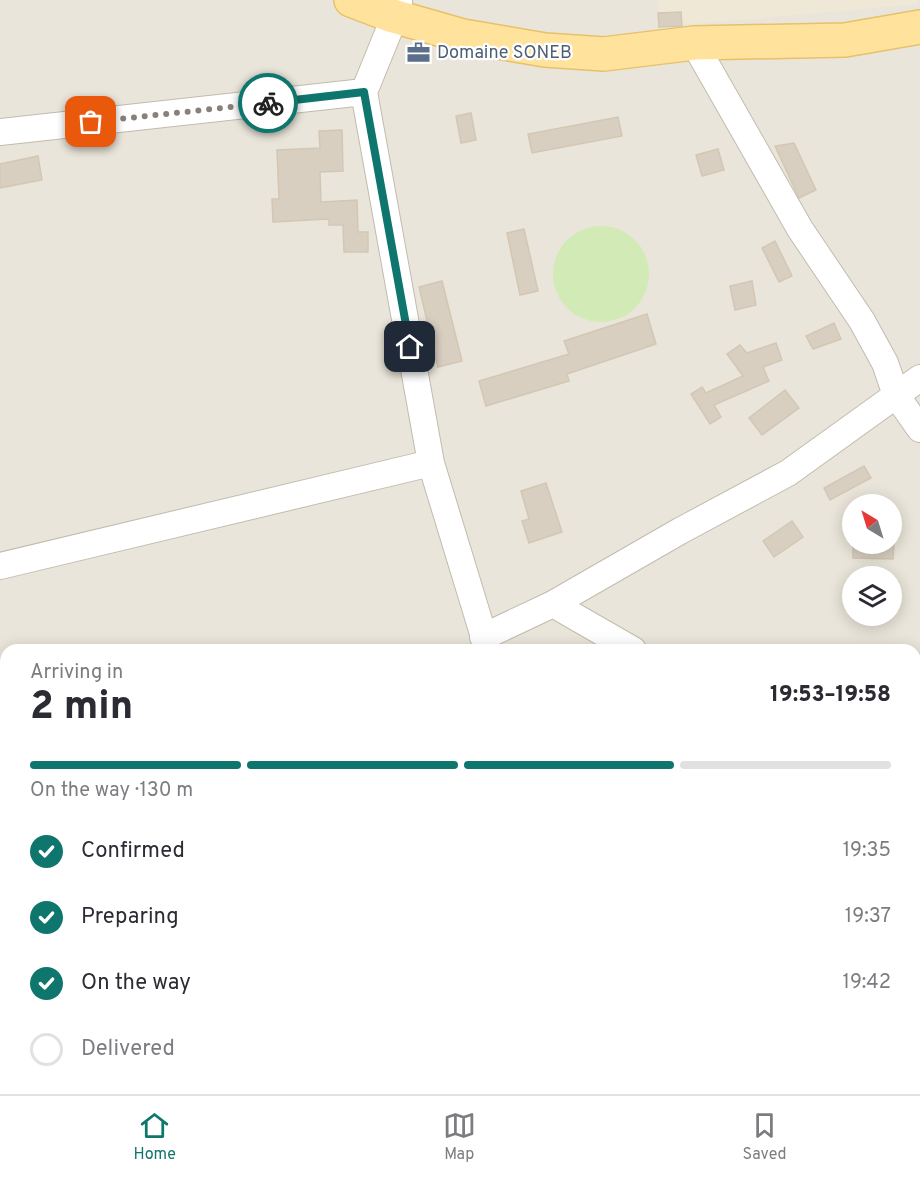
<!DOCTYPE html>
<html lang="en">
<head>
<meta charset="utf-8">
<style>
  body { margin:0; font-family:Overpass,sans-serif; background:#f7f7f7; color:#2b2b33; height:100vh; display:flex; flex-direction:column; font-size:22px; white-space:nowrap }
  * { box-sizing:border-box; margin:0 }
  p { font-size:20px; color:#7c7c81 }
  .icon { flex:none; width:33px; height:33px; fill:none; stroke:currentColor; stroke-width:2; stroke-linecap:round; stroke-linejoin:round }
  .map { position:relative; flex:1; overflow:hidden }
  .sheet { position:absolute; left:0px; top:644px; width:921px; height:452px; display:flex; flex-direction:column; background:#fff; border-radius:18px 18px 0 0; box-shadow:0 3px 15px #0003 }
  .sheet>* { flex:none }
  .needle { width:39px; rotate:322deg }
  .fabs { position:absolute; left:842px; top:494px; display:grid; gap:12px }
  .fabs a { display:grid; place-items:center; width:60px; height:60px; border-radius:50%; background:#fff; box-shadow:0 3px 15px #0003; font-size:30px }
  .pin { position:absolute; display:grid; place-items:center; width:51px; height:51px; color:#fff; margin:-26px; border-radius:12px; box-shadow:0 3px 9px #0006 }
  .courier { position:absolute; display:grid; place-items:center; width:60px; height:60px; margin:-30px; border:4px solid #0f766e; border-radius:50%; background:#fff; color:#222; box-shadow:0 2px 8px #0007 }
  .summary em { font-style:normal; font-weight:800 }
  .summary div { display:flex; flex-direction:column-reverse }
  .summary { display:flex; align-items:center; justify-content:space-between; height:102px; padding:0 30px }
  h1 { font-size:39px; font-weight:800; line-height:45px }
  .bar { display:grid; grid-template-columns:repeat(4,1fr); gap:9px 6px; align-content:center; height:72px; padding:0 30px }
  .bar i { height:8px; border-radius:4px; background:#e1e1e2 }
  .bar .selected { background:#0f766e }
  .bar p { grid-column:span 4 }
  ol { padding:0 30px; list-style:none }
  li { display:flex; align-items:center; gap:18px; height:66px }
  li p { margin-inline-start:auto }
  li .icon { padding:6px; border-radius:50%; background:#0f766e; color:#fff; stroke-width:4 }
  li:last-child { color:#7c7c81 }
  li i { width:33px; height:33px; border:3px solid #e1e1e2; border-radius:50% }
  .tab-bar { display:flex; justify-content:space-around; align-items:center; height:84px; border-top:2px solid #e1e1e2; background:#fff; font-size:16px; color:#7c7c81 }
  .tab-bar a { display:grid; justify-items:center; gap:3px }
  .tab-bar .selected { color:#0f766e }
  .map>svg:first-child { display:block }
</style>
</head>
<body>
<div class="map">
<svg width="920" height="1094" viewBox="0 0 920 1094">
  <rect width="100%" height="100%" fill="#f6f3ec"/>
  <path fill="#eae5da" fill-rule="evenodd" d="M0,0h920v1094h-920zM852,504h39v39h-39zM852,576h39v39h-39zM6,650h909v439h-909z"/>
  <path fill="#efe8d6" d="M659,0h259l1,4 -260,23z"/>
  <path fill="#d2eab5" d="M553 274a48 48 0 1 1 96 0a48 48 0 1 1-96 0Z"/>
  <path fill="#d8cfc1" stroke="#d3c7b4" stroke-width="1.5" d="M681,12l1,14 -23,1 -1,-14z
    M471,113l5,27 -15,3 -5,-27z
    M618,117l4,19 -90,17 -4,-19z
    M342,130l1,41 -23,1 1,30 36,-2 1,32h10v20h-24l-1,-27h-14v-6l-56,3 -1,-23h7l-2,-49 43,-2 -1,-17z
    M794,143l22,47 -17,8 -24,-52z
    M718,149l6,21 -22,6 -6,-21z
    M38,156l4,24 -42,8v-24z
    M524,229l14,62 -18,4 -13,-62z
    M775,241l17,35 -13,6 -17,-34z
    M442,281l20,80 -24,6 -19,-80z
    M752,281l4,24 -21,5 -5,-24z
    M647,314l9,30 -89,30 2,7 -83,25 -7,-25 90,-27 -5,-13z
    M834,323l7,16 -28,10 -7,-13z
    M776,343l6,17 -19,7 6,14 -55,24 7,12 -11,7 -19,-30 11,-7 4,6 37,-17 -16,-22 13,-9 7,8z
    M785,390l14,18 -37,27 -13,-17z
    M864,466l7,12 -41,22 -6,-12z
    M546,483l16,49 -33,11 -7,-22 7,-2 -8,-28z
    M792,521l11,16 -29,20 -11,-16z
    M853,543h41l-1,16 -40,-1z"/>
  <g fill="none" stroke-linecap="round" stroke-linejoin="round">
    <defs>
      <path id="minor" d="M399,0v6l-35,86 67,371 57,187
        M694,43l106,186 62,92 23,42 11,32 24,34
        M0,132l364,-40
        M0,566l431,-103
        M553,604l80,46
        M483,637l70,-33 127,-73 108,-58 132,-95
        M915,846l5,1
        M648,1089l2,5"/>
      <path id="major" d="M351,0l42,16 70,20 82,14 59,4 90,-11 151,-3 75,-13"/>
    </defs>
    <use href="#minor" stroke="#c2bbae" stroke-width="28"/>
    <use href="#major" stroke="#e6c16a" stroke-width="36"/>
    <use href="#minor" stroke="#fff" stroke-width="26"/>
    <use href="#major" stroke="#ffe39c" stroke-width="33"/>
  </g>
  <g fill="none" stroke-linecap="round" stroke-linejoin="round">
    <path stroke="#878178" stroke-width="6" stroke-dasharray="0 10.8" d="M91,122l177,-19"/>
    <path stroke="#0f766e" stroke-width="8" d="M268,103l96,-11 46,255"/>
  </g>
  <defs>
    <symbol id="office-bare" viewBox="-9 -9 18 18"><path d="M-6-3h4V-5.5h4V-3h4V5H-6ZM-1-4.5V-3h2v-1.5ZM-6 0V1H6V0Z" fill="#5c6f8a" stroke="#fff" stroke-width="2.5" paint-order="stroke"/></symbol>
  </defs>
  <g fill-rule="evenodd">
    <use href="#office-bare" x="402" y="36" width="33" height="33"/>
  </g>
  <g text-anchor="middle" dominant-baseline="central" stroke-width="4.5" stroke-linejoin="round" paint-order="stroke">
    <g font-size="18" fill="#4e5e75" stroke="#fff" text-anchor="start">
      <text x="437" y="53">Domaine SONEB</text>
    </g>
  </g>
</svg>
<div class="fabs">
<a><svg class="needle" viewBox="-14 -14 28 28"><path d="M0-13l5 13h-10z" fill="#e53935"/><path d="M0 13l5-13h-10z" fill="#7c7c81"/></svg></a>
<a><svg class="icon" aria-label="layers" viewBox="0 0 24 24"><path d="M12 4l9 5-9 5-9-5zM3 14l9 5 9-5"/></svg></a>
</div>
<div class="pin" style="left:91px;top:122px;background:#ea580c"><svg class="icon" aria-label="bag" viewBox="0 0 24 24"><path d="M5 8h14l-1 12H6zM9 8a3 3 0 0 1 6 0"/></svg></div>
<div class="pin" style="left:410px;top:347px;background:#1f2937"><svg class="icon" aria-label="home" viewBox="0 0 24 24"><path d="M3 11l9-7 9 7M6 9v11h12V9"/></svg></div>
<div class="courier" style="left:268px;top:103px"><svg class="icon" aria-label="bike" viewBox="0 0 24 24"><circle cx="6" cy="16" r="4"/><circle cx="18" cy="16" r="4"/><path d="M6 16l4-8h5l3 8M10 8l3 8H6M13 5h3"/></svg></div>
<section class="sheet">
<div class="summary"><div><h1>2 min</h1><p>Arriving in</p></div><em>19:53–19:58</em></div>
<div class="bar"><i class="selected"></i><i class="selected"></i><i class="selected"></i><i></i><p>On the way · 130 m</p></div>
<ol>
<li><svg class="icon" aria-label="check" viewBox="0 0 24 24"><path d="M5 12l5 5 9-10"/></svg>Confirmed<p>19:35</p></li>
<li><svg class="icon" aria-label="check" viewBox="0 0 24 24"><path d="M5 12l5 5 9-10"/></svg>Preparing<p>19:37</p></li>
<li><svg class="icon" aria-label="check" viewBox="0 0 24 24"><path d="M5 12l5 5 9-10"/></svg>On the way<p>19:42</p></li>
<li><i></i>Delivered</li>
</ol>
</section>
</div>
<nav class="tab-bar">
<a class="selected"><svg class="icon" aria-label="home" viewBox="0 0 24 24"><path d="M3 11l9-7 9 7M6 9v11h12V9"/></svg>Home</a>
<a><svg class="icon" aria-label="map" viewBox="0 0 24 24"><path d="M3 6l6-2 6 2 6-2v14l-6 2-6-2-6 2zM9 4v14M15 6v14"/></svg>Map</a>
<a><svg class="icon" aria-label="saved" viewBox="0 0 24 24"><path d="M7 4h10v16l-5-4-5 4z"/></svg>Saved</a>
</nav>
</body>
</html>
